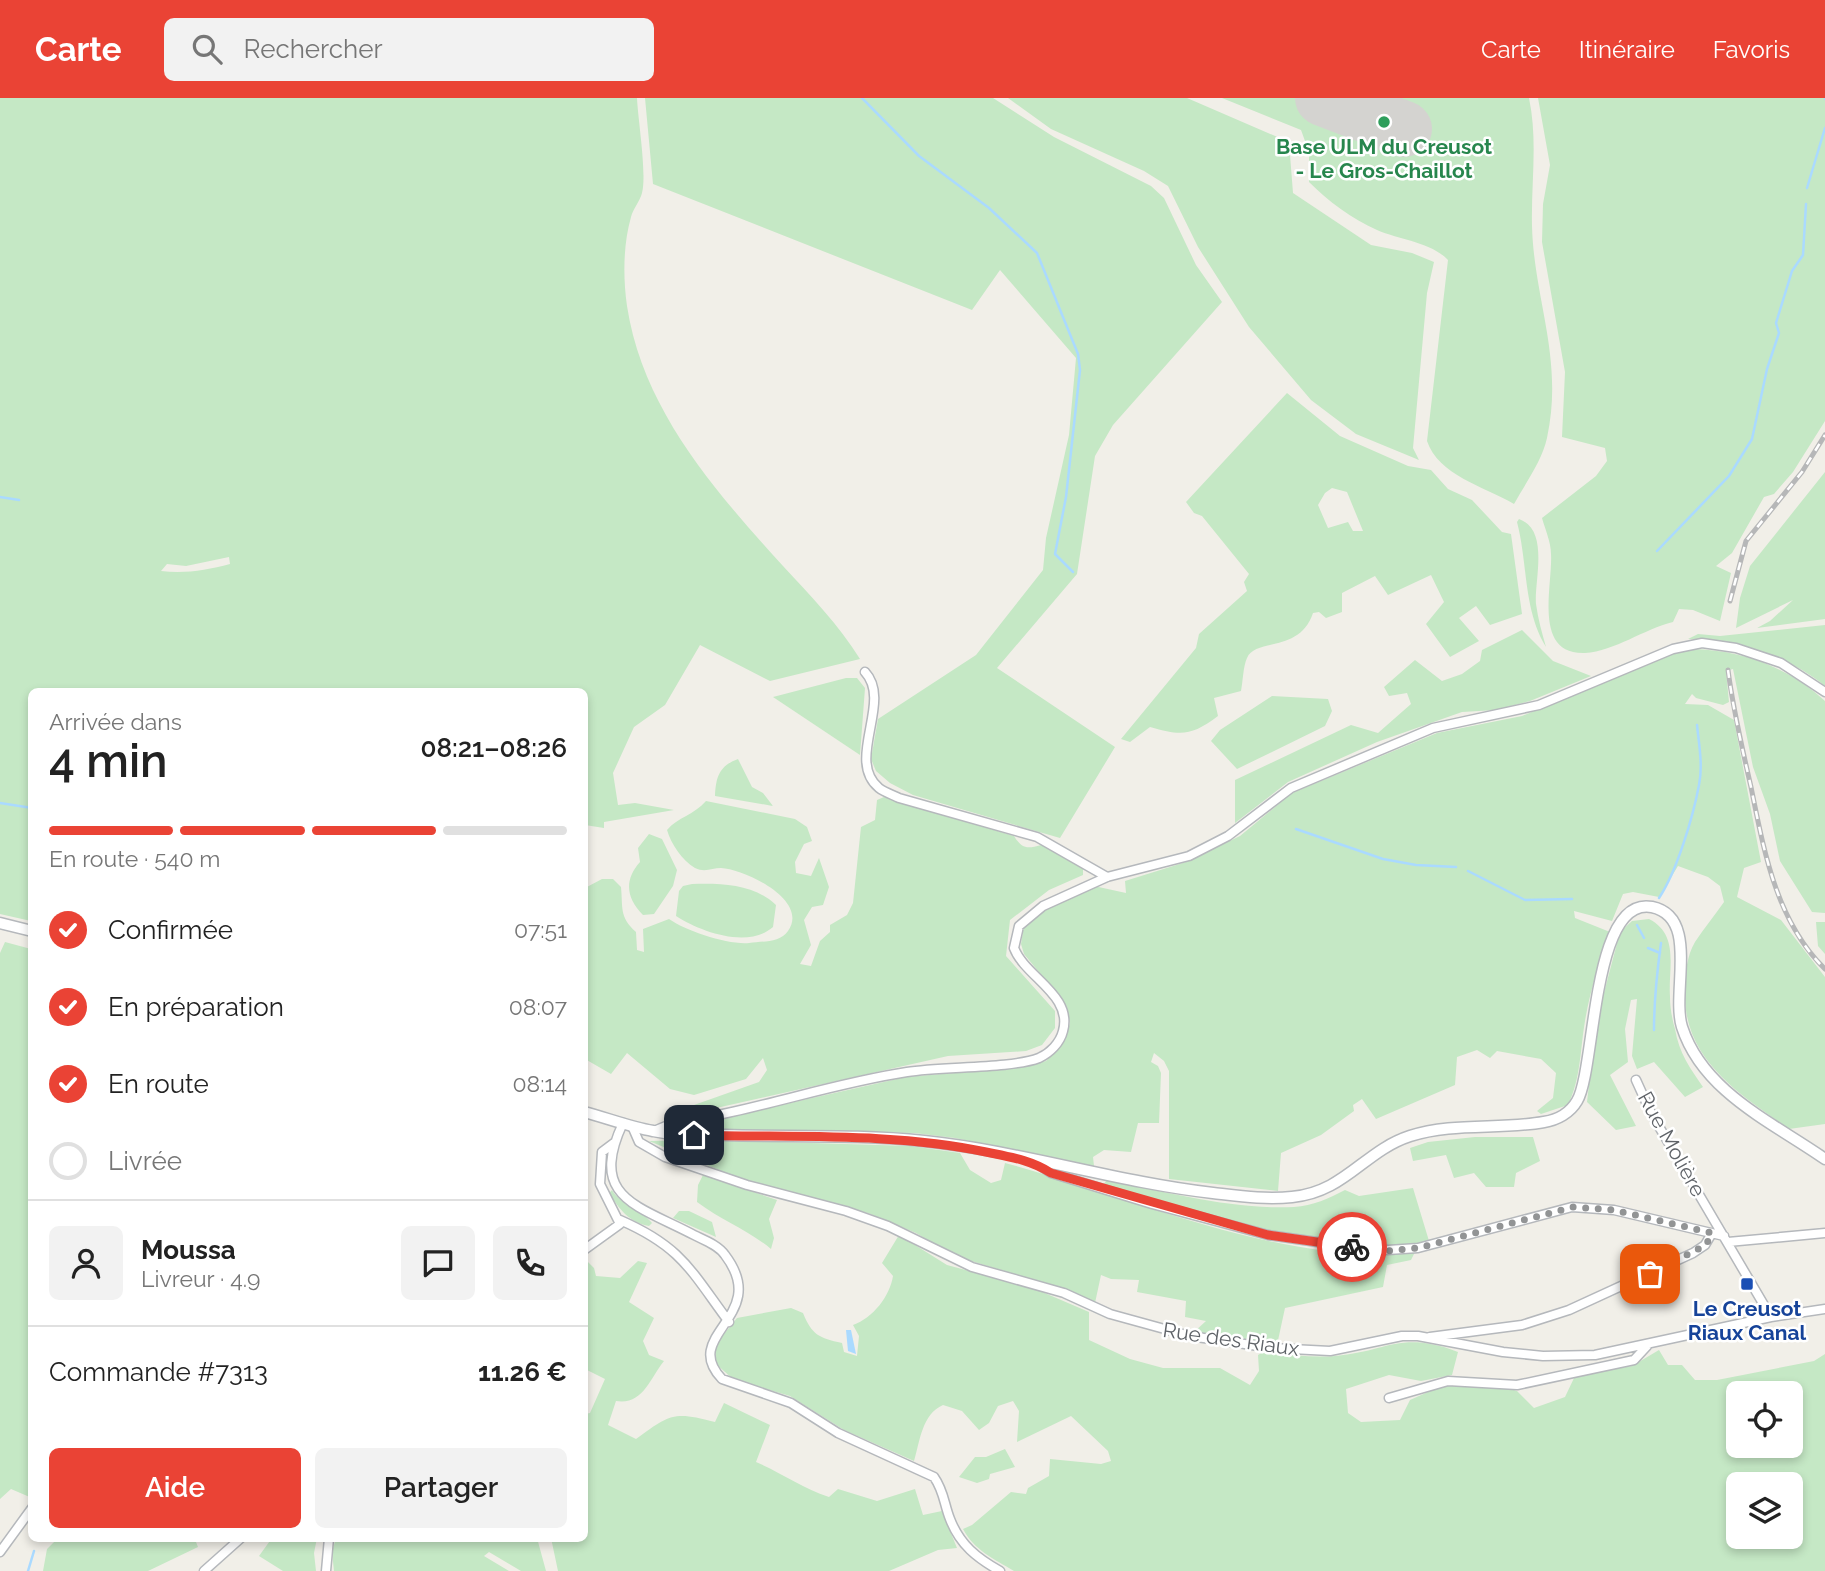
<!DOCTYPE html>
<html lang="fr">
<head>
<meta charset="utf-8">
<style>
  body { margin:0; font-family:Raleway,sans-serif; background:#f2f2f2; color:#222; height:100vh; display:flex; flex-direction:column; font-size:26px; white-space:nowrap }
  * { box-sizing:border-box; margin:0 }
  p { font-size:23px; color:#767676 }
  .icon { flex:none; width:38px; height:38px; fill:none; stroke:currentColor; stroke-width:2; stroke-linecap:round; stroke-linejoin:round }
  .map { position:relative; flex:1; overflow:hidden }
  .side { position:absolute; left:28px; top:590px; width:560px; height:854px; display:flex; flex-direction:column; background:#fff; border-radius:10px; box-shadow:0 4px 10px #0003 }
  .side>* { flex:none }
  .controls { position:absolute; left:1726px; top:1283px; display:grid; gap:14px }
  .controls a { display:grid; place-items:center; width:77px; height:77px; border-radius:10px; background:#fff; box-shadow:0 4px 10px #0003; font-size:35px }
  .pin { position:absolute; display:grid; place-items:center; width:60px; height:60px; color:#fff; margin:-30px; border-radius:14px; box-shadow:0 4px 10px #0006 }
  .courier { position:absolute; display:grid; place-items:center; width:70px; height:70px; margin:-35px; border:5px solid #ea4335; border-radius:50%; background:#fff; color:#222; box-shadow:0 2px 9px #0007 }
  .overview em { font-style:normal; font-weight:600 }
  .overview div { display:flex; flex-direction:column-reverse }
  .overview { display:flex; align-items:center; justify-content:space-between; height:119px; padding:0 21px }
  h1 { font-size:46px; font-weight:600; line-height:52px }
  .bar { display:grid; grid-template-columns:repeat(4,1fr); gap:10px 7px; align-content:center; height:84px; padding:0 21px }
  .bar i { height:9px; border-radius:5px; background:#e0e0e0 }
  .bar .active { background:#ea4335 }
  .bar p { grid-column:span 4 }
  .line { display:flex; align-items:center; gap:18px; padding:0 21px; border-top:2px solid #e0e0e0 }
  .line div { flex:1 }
  .round { display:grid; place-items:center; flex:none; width:74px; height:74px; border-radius:10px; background:#f2f2f2 }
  ol { padding:0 21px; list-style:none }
  li { display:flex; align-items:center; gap:21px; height:77px }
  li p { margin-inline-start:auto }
  li .icon { padding:7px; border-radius:50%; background:#ea4335; color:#fff; stroke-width:4 }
  li:last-child { color:#767676 }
  li i { width:38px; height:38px; border:4px solid #e0e0e0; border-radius:50% }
  .cta { display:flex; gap:14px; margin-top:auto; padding:14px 21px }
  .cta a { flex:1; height:80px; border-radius:10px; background:#ea4335; color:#fff; font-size:28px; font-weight:600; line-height:80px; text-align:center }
  .cta a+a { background:#f2f2f2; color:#222 }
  header { display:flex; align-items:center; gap:42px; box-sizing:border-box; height:98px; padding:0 35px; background:#ea4335; color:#fff }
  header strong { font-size:33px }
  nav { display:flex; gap:38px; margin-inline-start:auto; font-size:24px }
  .search { width:490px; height:63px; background:#f2f2f2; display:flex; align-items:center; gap:18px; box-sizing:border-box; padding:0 24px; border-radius:10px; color:#767676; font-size:26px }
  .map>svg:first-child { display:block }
</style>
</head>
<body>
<header>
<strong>Carte</strong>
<div class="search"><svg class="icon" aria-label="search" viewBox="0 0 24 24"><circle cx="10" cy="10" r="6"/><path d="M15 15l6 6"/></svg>Rechercher</div>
<nav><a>Carte</a><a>Itinéraire</a><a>Favoris</a></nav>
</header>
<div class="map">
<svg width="1825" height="1473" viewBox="0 0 1825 1473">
  <rect width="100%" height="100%" fill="#f1efe8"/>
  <path fill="#c5e8c5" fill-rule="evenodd" d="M0,0h637c1,22 10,76 5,95 -2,8 -9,16 -11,24 -8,28 -8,61 -4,89 16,104 88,185 156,260 27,29 56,59 77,93l-90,22 -70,-36 -35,60 -31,22 -21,46 5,32 17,-2 39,7 -70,12v6l-19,-3 -1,-134h-552l-1,230 -31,-7zM229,459l1,7c-23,6 -45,10 -69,7l6,-7 19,2z
    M645,0h348l61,39 97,49 13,12 32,67 26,37 -109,123 -18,31 -18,118 -80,94 118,79 -55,91 -147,-43 -23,-12 -14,-12 -5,-12 7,-40 98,-64 67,-85 3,-32 23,-103 7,-77 -76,-88 -28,40 -319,-126z
    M1008,0h179l102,44 4,51 78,52 41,8 22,9 -7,31 -14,155 6,12 -63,-26 -45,-34 -62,-73 -51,-80 -30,-61 -24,-15 -93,-42z
    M1222,0h307c9,43 2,84 3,128 2,74 32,133 15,212 -5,23 -22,46 -33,66 -29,-17 -76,-29 -87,-63l21,-181c-17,-18 -48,-20 -71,-30 -25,-11 -49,-29 -68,-48v-30l-8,-22z
    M1538,0h287v323l-32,51 -19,22 -10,3 -32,56 -16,13 15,7 -11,48 -27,-11 -14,-1 -6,13c-29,7 -58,29 -88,31 -53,2 -32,-68 -34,-99 0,-12 -6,-25 -9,-36l54,-42 11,-15 -2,-13 -43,-11 3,-65 -23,-130 1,-38 7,-39z
    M1287,295l53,43 68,30 23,4 17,19 24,11 30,32 9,2 11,80 -32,11 -14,-19 -17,12 20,23 -29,16 -24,-33 18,-22 -13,-27 -43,20 -13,-19 -33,17v19l-16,6 -7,-6 -6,1c-13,40 -58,25 -66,45 -4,9 -4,23 -6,33l-27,7 4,18c-27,20 -36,20 -68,11l-20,15 -9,-3 75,-91 3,-14 48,-43 -3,-9 5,-8 -47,-58 -8,-3 -8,-11zM1332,390l15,4 16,39h-10l-5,-9 -20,6 -10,-23 7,-12z
    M1825,374v147l-68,9 13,-7 23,-21 -57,28 4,-30 10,-32z
    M1519,421c31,11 15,62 17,85 2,15 6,29 10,43 -23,-38 -18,-83 -29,-125z
    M1825,527v61c-40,-32 -86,-45 -137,-47l10,-5 22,2z
    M1522,532l31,31 38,15 -61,25 -34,9 -34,2 -85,30 -89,40 -53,41v-43l116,-55 27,8 33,-29 -4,-11 -18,3 -5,-9 31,-27 27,21 20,-7 18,-13 2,-11z
    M1692,551c50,1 96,18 133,52v212l-13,-1 -32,-51 -10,-47 -17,-47 -20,-98 -7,2 3,31 -6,3 -27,-7 -4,-4 -7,10 23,1 26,15 27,142 -17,6 -7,29 44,23 44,57v147l-36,5c-51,-36 -107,-70 -104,-140 0,-15 2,-34 10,-47 9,-14 20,-27 29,-40l-4,-16 -12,-9 -30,-11 -19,31 -26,-5 -10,2 -11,27 -38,-10 1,7 35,14c-10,29 -20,58 -25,89 -5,29 -4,57 -17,84l-27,9 -4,-3 16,-13 3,-25 -15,-14 -44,-8 -7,7 -13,-8 -20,7 -2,28 -79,34 -14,-20 -9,6 1,6 -33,24 -40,18 -3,38 -109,-12v-108l-5,-10 -10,-8 -3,9 7,4 3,7 -2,50h-21l-7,29 -27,-2 -11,7 1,9 -139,-28 -41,-5 -209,-4v-7l201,-45 118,-10 22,-6 19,-21 5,-17 -4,-18 -42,-51 -3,-10 3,-19 19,-14 51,-25 32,7 -1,-12 61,-19 54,-26 52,-43 145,-60 85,-17 150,-63z
    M846,580h11l8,10 -5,67 -87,-58z
    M1272,598l56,3 4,12 -7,15 -88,43 -26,-28 9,-11z
    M738,661l14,28 11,6 10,13 -58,-10c1,-19 4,-30 23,-37z
    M884,699l130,39c8,13 13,13 27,9l42,23v7l-34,15 -39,30 -4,36 49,55v17l-13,17 -16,6 -78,5 -254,57v-8l65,-23 8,-12 -4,-12 -17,21 -52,16 -24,-6 -43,-36 -16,21 -26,-15v-171l17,-9h11l8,8c2,20 -2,30 15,45l1,18 7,2 -1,-23 26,-10c17,12 59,26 80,24 13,-2 31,0 39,-12 22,-31 -44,-62 -67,-63 -9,0 -16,5 -26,0 -13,-8 -24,-24 -28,-38 11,-13 27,-15 39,-29l89,18 12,8 5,14 -8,3 -9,18 1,11 15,3 8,-18 10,29 -6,18 -11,2 -8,13 7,25 -11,19 11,2 9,-25 10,-9v-7l17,-10 6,-12 8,-76 14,-7 2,-20z
    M649,736l13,5 15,31 -4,16 -19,28 -11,1c-17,-17 -19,-35 -3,-53l-2,-14z
    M692,786c29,-1 62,0 84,21l-3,22c-25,22 -72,5 -97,-11l3,-25 4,-5z
    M1649,821c31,16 19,49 21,78 0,10 2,22 5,32 4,24 15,39 28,58l-18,10 -31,-35 -17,7 -5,-13 5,-57 -6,1 -6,29 3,33 -18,13 26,51 -20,4 -29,-28 9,-79 24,-91 12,-11z
    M1816,824h9v32l-7,-8z
    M5,844l26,7 1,549 -21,-9 -11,10v-546z
    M1475,1039h58l7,24 -24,12 -2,14h-28l-12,-14 -20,5 -8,-23 -33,6 -3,-13 18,-6z
    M710,1042l201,6 49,7 10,17 21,13 10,-3 4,-17c122,33 284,105 410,89l-4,8 -24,5 -4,22 -98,21 -8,37 -83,-13 12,-11 -21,-4 1,-16 -49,-9 2,-12 -28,-1 -10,-4 -6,28 -35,-15 -105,-32 -39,-23 -48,-20 -115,-29 -104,-43z
    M703,1077l74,25 -8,19 5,19 -3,11c-23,-19 -50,-29 -74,-47l1,-17z
    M1107,1082c60,12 126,30 187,27 19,-1 35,-9 51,-17l14,6 54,-8 16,53 -11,4 -46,1 -104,-13 -165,-48z
    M612,1092c9,15 29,19 40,33l-3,3c-20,-4 -29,-16 -40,-33z
    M679,1113h10l23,11 4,15 -43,-19z
    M899,1137l48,30 86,23 56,24v28l41,19 33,9h57l30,17 9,-14 -1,-16 5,-3c24,2 48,6 72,4 52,-4 65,-26 123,-4l-6,23 -31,6 -32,-6 -43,14 2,24 13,9 39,-2 10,-20 36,-16 56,2 15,5 17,17 31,-11 10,-21 57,-10 27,-16 9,15h14l13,15h22l97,-19 11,-7v217h-811c-20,-12 -40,-21 -51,-42l9,-4 39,-33 15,2 2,-6 21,-12 1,-17 51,5 10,-3 -3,-10 -37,-35 -54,26 2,-31 -6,-10 -15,5 -9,17 -10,7 -17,-19 -19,-6c-21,9 -23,36 -29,56l-70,-31 -54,-34 -57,-17 -17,-15 -1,-19 22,-27 54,-10 12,5c9,22 16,25 39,30l2,9 13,4 2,-20 -6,-11c20,-7 37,-29 40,-49l-11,-13zM1738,1295h52v53h-52zM1738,1386h52v52h-52z
    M585,1161l9,9 2,8 24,2 18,-17 9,2 -18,39 25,16 -11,23 6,14 15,6c-15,19 -21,44 -48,40l-8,24 28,14c34,-25 38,-28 79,-17l9,-19 46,22 -14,37c26,11 46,26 73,35l9,-8 39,12 38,-12 8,26 19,-4 15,37 -19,2 -49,21h-331l-7,-33h33l1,-124 5,-1 15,-34 -20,-10z
    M1005,1351l10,18 -25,7 -1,5 -12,4 -18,-6 16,-20h11z
    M58,1440h146l-8,4 2,5 -50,24h-105l4,-22z
    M272,1440h45l-3,15 2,18h-33l-24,-15z
    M336,1440h201l9,33h-25l-32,-19 -5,4 25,15h-175l-2,-19z"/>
  <path fill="#aadaff" d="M846,1232h5l5,24 -8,-3z"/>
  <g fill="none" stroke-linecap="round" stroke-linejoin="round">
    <path stroke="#aadaff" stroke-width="2.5" d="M862,0l57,58 70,52 48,45 41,101 2,16 -14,127 -11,57 18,18
      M1825,0v1
      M1807,90l18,-60
      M0,399l19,3
      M1657,453l72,-75 23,-37 15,-70 12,-36 -3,-10 16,-52 11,-16 3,-51
      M0,705l32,5
      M1296,731l87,30 33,6 40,2
      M1468,773l57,29 47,-1
      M1659,800c18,-27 34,-81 40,-113 4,-19 0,-41 -2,-60
      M1637,827l7,13
      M1648,850l12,5
      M1654,932c0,-30 3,-58 7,-87
      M28,1473l6,-20"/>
    <path stroke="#d4d3d0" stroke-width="56" d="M1323,0l81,31"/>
    <defs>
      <path id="minor" d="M865,574c28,30 -20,88 14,116 5,4 14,7 20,10l138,39 70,40
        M1636,982l15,33 120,204
        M623,1025c-35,75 14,82 71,112 10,5 24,10 31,20 47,62 -46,79 -3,124l69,24 47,30 96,44c10,14 10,27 16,42 10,26 27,39 50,52
        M632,1028l7,16 26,15 82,28 99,26 42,15 84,41 92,26 46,21 80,22 82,12 58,3 72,-15h16l85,16 40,4 52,-1 176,-38 54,-8
        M654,1033l19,-8c79,-11 155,-39 234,-51 35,-6 103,-3 132,-14 11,-5 21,-15 24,-27 10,-36 -38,-54 -49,-83l5,-22 24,-20 64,-29 82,-21 39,-20 63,-48 142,-60 106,-23 134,-56 29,-6 34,5 45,15 44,29
        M1033,1063l18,12 101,31 116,31 77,11 43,4 30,-2 154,-41 42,3 110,26
        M620,1122c62,27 71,51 109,102
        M1728,1144l97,-9
        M584,1152l36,-26 -20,-40 2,-32 12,-9
        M1430,1239l92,-12 47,-15 124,-57 12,-8 7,-12
        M1389,1300l59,-17 69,4 117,-25 13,-14
        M0,1454l32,-44
        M204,1473l37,-33
        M326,1473l3,-33"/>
      <path id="tertiary" d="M0,825l32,8
        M584,1014c23,6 46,15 69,19 24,5 48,4 72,4 66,2 133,-1 199,6 97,10 192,41 289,52 26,3 53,7 79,4 53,-5 72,-46 118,-61 43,-14 90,-6 134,-14 13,-2 26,-9 33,-21 19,-31 14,-206 75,-194 48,10 19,85 30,120 21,65 90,95 143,132"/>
    </defs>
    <use href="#minor" stroke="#b5b8bc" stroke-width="11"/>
    <use href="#tertiary" stroke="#b5b8bc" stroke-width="13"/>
    <use href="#minor" stroke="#fff" stroke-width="8"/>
    <use href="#tertiary" stroke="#fff" stroke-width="10"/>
    <defs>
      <path id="rail" d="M1730,503l16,-60 56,-69 23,-37
        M1728,572c5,39 14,78 23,117 13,64 25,134 74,182"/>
    </defs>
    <use href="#rail" stroke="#b6b7b8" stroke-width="5"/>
    <use href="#rail" stroke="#fff" stroke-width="2.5" stroke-dasharray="8" stroke-linecap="butt"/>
  </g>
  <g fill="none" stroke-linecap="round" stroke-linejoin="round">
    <path stroke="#929495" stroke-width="7" stroke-dasharray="0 12.6" d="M1352,1149l36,4 30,-3 155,-41 41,3 98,23 -6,12 -56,29"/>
    <path stroke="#ea4335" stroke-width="9" d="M694,1037c98,3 197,-3 292,17 24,5 45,8 65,21l217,62 84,12"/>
  </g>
  <circle fill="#2e9e5b" stroke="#fff" stroke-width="2.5" cx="1384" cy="24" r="7"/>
  <rect fill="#1a4fb4" stroke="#fff" stroke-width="2.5" x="1740" y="1179" width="14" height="14" rx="3.5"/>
  <g text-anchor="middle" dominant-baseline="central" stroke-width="5" stroke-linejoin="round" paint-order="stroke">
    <g font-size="21" font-weight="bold" fill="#27864d" stroke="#fff">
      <text x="1384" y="48">Base ULM du Creusot<tspan x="1384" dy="24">- Le Gros-Chaillot</tspan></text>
    </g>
    <g font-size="21" fill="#5f6368" stroke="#fff">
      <text transform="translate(1672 1046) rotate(61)">Rue Molière</text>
      <text transform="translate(1231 1241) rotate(8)">Rue des Riaux</text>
    </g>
    <g font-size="21" font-weight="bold" fill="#164399" stroke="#fff">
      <text x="1747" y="1210">Le Creusot<tspan x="1747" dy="24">Riaux Canal</tspan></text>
    </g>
  </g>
</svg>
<div class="controls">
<a><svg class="icon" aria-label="locate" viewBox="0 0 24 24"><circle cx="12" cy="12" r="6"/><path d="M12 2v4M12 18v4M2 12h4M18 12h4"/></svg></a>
<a><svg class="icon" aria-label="layers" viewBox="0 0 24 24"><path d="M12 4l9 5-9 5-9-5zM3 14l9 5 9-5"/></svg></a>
</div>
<div class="pin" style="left:1650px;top:1176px;background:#ea580c"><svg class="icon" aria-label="bag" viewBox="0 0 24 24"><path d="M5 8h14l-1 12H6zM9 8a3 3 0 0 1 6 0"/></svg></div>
<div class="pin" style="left:694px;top:1037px;background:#1f2937"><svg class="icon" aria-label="home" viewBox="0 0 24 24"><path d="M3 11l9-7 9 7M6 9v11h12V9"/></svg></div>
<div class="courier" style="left:1352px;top:1149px"><svg class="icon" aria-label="bike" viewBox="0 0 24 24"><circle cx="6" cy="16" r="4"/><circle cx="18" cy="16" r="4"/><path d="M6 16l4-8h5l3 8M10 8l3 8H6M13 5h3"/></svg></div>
<section class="side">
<div class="overview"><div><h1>4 min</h1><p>Arrivée dans</p></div><em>08:21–08:26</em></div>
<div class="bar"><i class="active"></i><i class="active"></i><i class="active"></i><i></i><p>En route · 540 m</p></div>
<ol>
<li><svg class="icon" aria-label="check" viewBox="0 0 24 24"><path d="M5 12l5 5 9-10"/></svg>Confirmée<p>07:51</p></li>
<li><svg class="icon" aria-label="check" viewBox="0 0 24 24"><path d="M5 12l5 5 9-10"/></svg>En préparation<p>08:07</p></li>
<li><svg class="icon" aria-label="check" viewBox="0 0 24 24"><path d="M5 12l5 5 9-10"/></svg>En route<p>08:14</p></li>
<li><i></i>Livrée</li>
</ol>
<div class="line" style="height:126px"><a class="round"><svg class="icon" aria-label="person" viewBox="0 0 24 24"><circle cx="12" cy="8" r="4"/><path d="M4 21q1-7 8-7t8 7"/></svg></a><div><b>Moussa</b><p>Livreur · 4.9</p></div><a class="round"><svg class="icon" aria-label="chat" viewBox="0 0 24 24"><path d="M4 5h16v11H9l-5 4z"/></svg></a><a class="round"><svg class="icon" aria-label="phone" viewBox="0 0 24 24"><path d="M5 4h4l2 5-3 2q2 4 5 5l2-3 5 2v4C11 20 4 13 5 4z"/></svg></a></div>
<div class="line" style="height:91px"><div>Commande #7313</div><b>11.26 €</b></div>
<div class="cta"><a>Aide</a><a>Partager</a></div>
</section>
</div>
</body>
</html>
